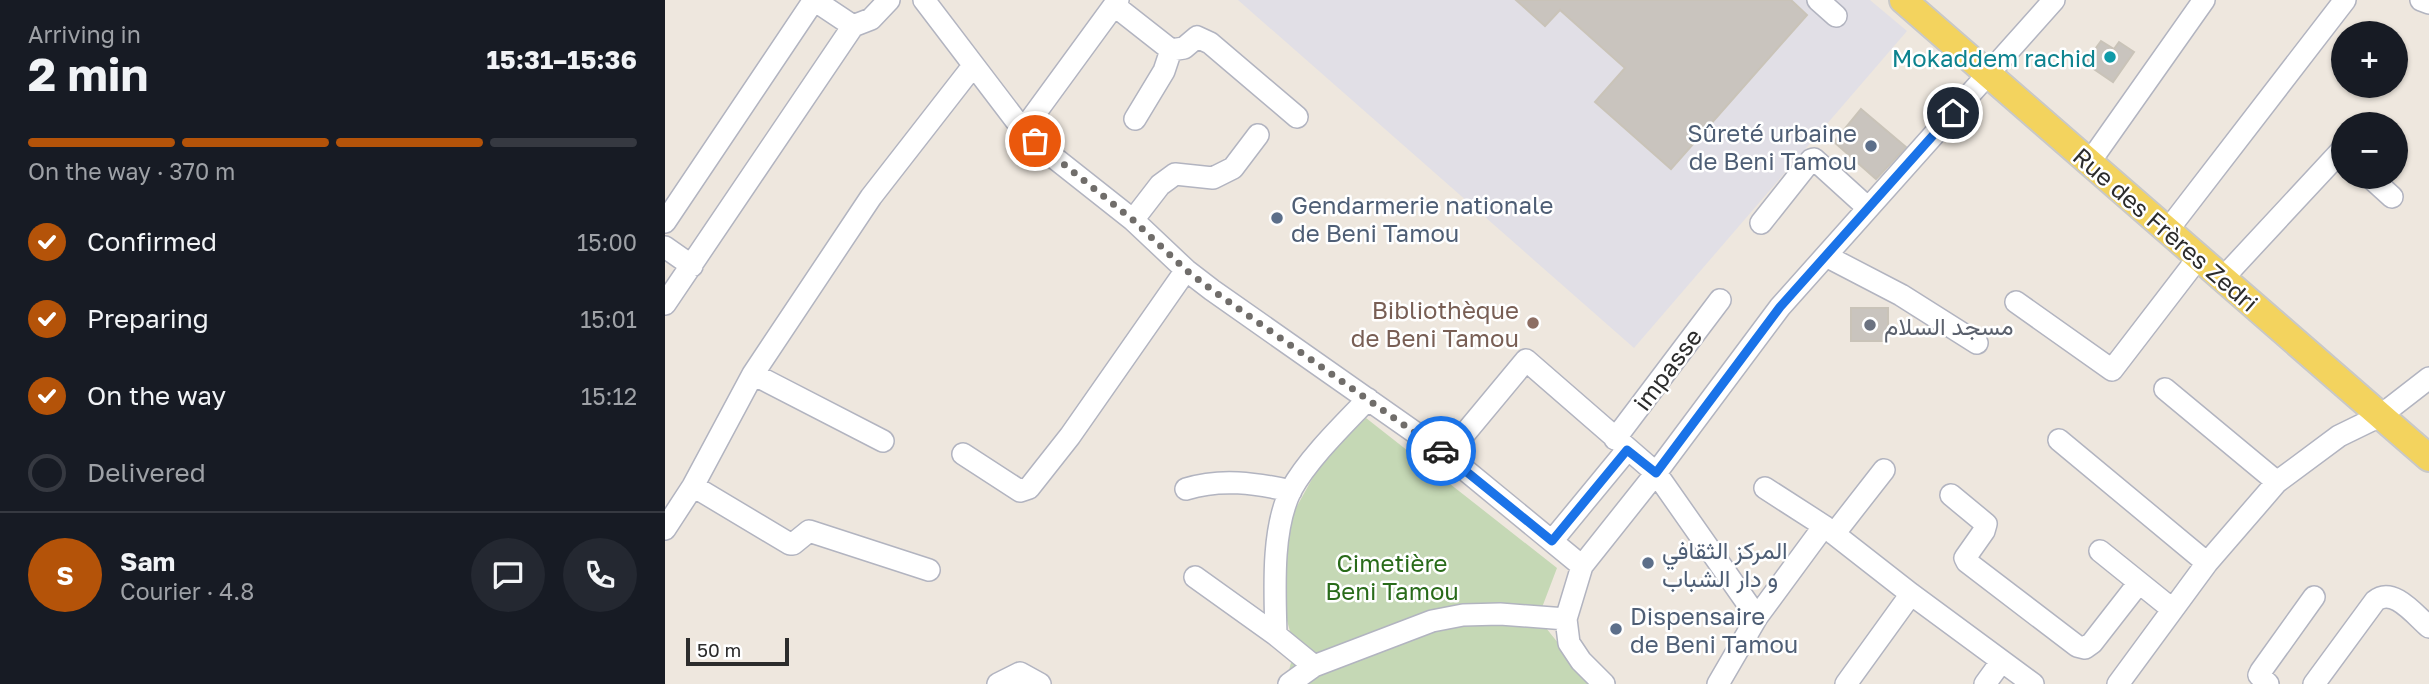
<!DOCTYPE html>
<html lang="en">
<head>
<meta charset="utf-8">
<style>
  body { margin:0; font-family:"Golos Text",Vazirmatn,sans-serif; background:#242831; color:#f1f3f6; height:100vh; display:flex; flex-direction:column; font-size:26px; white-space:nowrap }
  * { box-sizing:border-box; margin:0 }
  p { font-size:23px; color:#9ea1a6 }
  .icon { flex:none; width:38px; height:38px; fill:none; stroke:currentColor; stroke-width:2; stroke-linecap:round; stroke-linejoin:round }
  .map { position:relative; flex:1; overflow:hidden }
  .sheet { display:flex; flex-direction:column; background:#171b24; width:665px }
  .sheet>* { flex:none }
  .fabs { position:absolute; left:1666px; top:21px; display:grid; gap:14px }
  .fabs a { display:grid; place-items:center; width:77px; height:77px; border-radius:50%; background:#171b24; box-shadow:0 2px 5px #0004; font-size:35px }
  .scale { position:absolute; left:21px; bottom:18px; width:103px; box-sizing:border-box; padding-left:7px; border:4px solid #2c2c2c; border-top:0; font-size:19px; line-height:24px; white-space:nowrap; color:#2c2c2c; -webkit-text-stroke:5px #fff; paint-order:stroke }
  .pin { position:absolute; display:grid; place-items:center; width:60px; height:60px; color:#fff; margin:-30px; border:4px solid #fff; border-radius:50%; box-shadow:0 2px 7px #0007 }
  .courier { position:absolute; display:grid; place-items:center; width:70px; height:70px; margin:-35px; border:5px solid #1a73e8; border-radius:50%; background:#fff; color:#222; box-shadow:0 2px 9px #0007 }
  .summary em { font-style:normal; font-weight:700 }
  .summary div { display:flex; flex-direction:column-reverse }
  .summary { display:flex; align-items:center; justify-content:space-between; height:119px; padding:0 28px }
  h1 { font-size:46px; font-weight:700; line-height:52px }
  .bar { display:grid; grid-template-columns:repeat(4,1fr); gap:10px 7px; align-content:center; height:84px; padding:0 28px }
  .bar i { height:9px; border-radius:5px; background:#363941 }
  .bar .selected { background:#b45309 }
  .bar p { grid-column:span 4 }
  .line { display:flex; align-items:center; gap:18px; padding:0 28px; border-top:2px solid #363941 }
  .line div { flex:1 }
  .round { display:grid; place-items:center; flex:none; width:74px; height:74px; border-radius:37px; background:#242831 }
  ol { padding:0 28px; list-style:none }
  li { display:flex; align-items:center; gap:21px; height:77px }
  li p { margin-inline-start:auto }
  li .icon { padding:7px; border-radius:50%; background:#b45309; color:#fff; stroke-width:4 }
  li:last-child { color:#9ea1a6 }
  li i { width:38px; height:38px; border:4px solid #363941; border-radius:50% }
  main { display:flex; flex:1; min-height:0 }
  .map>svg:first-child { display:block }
</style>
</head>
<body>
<main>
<section class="sheet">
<div class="summary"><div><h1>2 min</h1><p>Arriving in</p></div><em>15:31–15:36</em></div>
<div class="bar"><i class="selected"></i><i class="selected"></i><i class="selected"></i><i></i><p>On the way · 370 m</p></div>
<ol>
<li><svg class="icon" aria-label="check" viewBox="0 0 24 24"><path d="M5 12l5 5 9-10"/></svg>Confirmed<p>15:00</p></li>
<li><svg class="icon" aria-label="check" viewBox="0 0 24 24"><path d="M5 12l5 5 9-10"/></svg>Preparing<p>15:01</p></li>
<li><svg class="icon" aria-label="check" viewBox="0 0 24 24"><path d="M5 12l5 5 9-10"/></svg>On the way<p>15:12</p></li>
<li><i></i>Delivered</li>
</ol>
<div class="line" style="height:126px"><b class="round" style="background:#b45309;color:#fff">S</b><div><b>Sam</b><p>Courier · 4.8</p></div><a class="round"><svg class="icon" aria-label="chat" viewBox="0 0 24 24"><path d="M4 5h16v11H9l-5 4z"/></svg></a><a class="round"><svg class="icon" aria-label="phone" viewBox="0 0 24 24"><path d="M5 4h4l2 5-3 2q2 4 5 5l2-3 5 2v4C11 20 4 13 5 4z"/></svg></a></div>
</section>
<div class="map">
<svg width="1764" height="684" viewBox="0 0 1764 684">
  <rect width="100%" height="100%" fill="#eee7de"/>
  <path fill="#e1dfe6" d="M573,0h632l37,31 -273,317z"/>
  <path fill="#c5d8b5" d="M701,418l191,150 -19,50 53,66h-306l10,-35 -9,-32 -4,-38 9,-62 31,-56z"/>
  <path fill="#c9c4be" stroke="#c9c3b8" stroke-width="2" d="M851,0h275l16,15 -136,154 -76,-67 30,-34 -65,-58 -15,16z
    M1436,41l13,8 5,-7 15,10 -21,30 -28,-19z
    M1196,109l45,38 -30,32 -42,-37z
    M1186,308h37v33h-37z"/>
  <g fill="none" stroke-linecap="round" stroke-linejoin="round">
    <defs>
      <path id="minor" d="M259,0l99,130 24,22 86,68 53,50 26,20 235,165 135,111
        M1153,0l18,16
        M1756,0l8,3
        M450,6l56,44 13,-2 13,-11 13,6 87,74
        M470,119l29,-48 7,-21
        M358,130l95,-130
        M1424,163l115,-163
        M1705,177l22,20
        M468,220l27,-35 15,-11 38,4 20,-10 25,-33
        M0,222l149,-222 39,26
        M1096,223l50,-63 3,-1 54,49
        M1502,231l178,-231
        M0,247l27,19
        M1161,256l75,39 76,48
        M1558,278l118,-127 2,2
        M1351,302l96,68 86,-112
        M0,304l188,-278 18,-7 18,-19
        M88,374l130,67
        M1500,389l112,93
        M950,439l105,-139
        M1394,440l148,123
        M298,454l57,37 9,-3 41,-52 116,-166
        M782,455l79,-95 130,113 101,144 -39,67
        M28,486l97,58h3l16,-13 120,39
        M1100,488l59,38 87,68 122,90
        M521,489c35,-11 69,-6 105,2
        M1286,495l35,29 -2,7 -19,27 2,4 110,84 8,2 7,-5 46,-59
        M0,529l28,-43 60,-112 118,-177 102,-131
        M1169,534l50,-64
        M887,541l75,-91
        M1435,551l72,58
        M530,577l81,58 38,31
        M1092,617l67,-91
        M611,635c-1,-43 -5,-105 15,-145 17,-31 52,-65 77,-91
        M333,684l22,-11 20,11
        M624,684l25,-18 118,-45 31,-6 37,-1 66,5
        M939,684l-23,-23 -12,-18 -3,-24 16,-53 74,-93 124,-166 274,-307
        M1181,684l65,-90
        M1320,684l16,-22
        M1453,684l89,-121 70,-81 62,-46 41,-20 49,-38
        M1603,684l-9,-9 2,-4 53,-74
        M1649,684l61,-83c18,-15 40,14 54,26"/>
      <path id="major" d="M1238,0l526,458"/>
    </defs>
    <use href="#minor" stroke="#b2b4c0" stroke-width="24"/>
    <use href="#major" stroke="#c8c8c8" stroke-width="30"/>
    <use href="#minor" stroke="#fff" stroke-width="21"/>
    <use href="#major" stroke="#f3d35e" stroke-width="26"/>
  </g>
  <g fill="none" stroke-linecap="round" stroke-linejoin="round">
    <path stroke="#706d6a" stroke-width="7" stroke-dasharray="0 12.6" d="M370,141l98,79 53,50 26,20 229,161"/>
    <path stroke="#1a73e8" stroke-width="9" d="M776,451l111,90 75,-91 29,23 124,-166 173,-194"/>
  </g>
  <circle fill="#0f9aa8" stroke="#fff" stroke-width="2.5" cx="1445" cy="57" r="7"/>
  <g fill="#5c6f8a" stroke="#fff" stroke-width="2.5">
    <circle cx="1206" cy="146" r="7"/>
    <circle cx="612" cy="218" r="7"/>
    <circle cx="983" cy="563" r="7"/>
    <circle cx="951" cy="629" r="7"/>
  </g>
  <circle fill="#8d6e63" stroke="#fff" stroke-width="2.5" cx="868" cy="323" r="7"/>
  <circle fill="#6b7280" stroke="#fff" stroke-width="2.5" cx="1205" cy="325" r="7"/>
  <g text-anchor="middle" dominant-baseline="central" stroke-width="5" stroke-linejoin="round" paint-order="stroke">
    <g font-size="24" fill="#0d838f" stroke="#fff" text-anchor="end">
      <text x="1431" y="57">Mokaddem rachid</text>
    </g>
    <g font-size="24" fill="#4e5e75" stroke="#fff" text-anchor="start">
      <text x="1192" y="132" text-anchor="end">Sûreté urbaine<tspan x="1192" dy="28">de Beni Tamou</tspan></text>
      <text x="626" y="204">Gendarmerie nationale<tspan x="626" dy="28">de Beni Tamou</tspan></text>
      <text x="997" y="549">المركز الثقافي<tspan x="997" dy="28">و دار الشباب</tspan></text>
      <text x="965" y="615">Dispensaire<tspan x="965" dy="28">de Beni Tamou</tspan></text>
    </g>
    <g font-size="24" fill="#2c2c2c" stroke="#fff">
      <text transform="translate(1501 229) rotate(41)">Rue des Frères Zedri</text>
      <text transform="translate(1002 369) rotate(-53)">impasse</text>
    </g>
    <g font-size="24" fill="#785e54" stroke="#fff" text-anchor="end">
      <text x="854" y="309">Bibliothèque<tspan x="854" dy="28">de Beni Tamou</tspan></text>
    </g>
    <g font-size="24" fill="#5b616d" stroke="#fff" text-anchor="start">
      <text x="1219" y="325">مسجد السلام</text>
    </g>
    <g font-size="24" fill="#296b1a" stroke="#fff">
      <text x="727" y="562">Cimetière<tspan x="727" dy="28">Beni Tamou</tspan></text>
    </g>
  </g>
</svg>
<div class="fabs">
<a>+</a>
<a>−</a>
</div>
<div class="scale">50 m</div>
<div class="pin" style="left:370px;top:141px;background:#ea580c"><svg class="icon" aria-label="bag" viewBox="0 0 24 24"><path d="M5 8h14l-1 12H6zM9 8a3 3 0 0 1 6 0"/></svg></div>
<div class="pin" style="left:1288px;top:113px;background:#1f2937"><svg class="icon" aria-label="home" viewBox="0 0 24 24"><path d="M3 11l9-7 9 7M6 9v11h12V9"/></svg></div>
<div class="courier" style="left:776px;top:451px"><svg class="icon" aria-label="car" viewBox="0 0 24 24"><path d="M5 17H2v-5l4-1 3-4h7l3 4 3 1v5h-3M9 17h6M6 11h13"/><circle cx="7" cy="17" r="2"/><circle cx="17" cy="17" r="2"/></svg></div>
</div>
</main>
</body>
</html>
